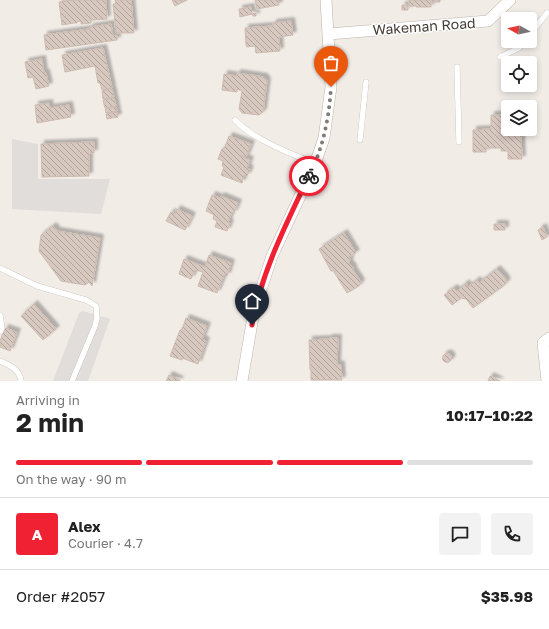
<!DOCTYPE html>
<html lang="en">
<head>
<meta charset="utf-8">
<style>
  body { margin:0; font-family:"Golos Text",sans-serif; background:#f2f2f2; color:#222; height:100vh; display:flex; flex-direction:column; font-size:15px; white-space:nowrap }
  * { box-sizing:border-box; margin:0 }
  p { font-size:13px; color:#767676 }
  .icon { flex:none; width:22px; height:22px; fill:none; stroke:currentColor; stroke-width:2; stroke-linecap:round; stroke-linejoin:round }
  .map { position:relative; height:381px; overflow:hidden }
  .panel { display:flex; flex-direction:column; background:#fff; flex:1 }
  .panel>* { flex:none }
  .needle { width:26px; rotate:278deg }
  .buttons { position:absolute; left:501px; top:12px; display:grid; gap:8px }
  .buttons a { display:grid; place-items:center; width:36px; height:36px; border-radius:4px; background:#fff; box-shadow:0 2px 6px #0003; font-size:20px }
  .pin { position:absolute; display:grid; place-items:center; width:34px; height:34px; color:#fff; margin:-41px -17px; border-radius:50% 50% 50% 0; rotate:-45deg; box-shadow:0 0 4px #0007 }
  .pin .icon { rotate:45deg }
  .courier { position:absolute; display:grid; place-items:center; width:40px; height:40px; margin:-20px; border:3px solid #f02133; border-radius:50%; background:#fff; color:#222; box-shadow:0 1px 5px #0007 }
  .summary em { font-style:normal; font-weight:700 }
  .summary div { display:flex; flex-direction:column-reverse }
  .summary { display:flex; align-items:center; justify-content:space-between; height:68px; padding:0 16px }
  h1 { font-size:26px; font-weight:700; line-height:30px }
  .bar { display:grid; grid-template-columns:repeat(4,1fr); gap:6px 4px; align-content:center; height:48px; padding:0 16px }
  .bar i { height:5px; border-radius:3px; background:#e0e0e0 }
  .bar .selected { background:#f02133 }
  .bar p { grid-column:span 4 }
  .line { display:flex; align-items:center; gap:10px; padding:0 16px; border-top:1px solid #e0e0e0 }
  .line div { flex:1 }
  .round { display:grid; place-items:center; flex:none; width:42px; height:42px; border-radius:4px; background:#f2f2f2 }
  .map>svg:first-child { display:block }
</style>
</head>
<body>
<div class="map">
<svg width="549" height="381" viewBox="0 0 549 381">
  <defs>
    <pattern id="building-back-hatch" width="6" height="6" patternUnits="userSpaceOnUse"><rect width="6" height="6" fill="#d7c8c0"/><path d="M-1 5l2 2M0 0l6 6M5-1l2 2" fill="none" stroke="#b0a49d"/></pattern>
    <filter id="shadow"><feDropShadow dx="3.5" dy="-3.5" stdDeviation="1" flood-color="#0004"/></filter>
  </defs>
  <rect width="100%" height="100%" fill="#f2ece7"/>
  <path fill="#e1dddb" d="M12,139l26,5v35h72l-9,35 -89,-5z
    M83,311l27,8 -22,62h-35l26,-68z"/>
  <path fill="url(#building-back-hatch)" stroke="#cebbb0" filter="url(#shadow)" d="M76,0h30l1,19 -16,1v3l-10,1v-3l-4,1v1h-3l-12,2 -3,-23z
    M115,0h16l3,33h-18l-3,-29h3z
    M172,0h15l-12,6z
    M255,0h23l1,5 -22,4z
    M409,0h31v2h-9v5h-15v-1h-7z
    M402,5h6v5h-6z
    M251,7l1,7 4,-1v3h-3l-1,-2 -12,3 -1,-8z
    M291,21l2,14 -14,2 1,14 -24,2 -1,-7 -8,1 -1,-2 -1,-17 28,-2v-3z
    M111,24l2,12 4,-1v5l-71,10 -2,-15 46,-6v-2z
    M103,48l9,40 -10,2 -2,-7h-2l-3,-17 -30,6 -3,-17z
    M42,59l2,14h2l3,13 -13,3 -3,-12 -5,1 -3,-16z
    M237,73l27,4 3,4 -4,31 -4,3 -17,-2 -3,-4 3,-18 -5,-2v3l-15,-2 2,-16 13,2z
    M112,89l2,8 -11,2 -1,-8z
    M114,98l2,8 -11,2 -2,-8z
    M49,103l1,5 19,-3 2,12 -34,6 -2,-18z
    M116,107l1,4 -11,2 -1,-4z
    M117,112l1,5 -11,2 -1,-5z
    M491,115h12v5h5v9h12v7l1,-1 1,24h-14v-8h-7v-3h-15v4h-13v-22l18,-1z
    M229,136l22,8 -5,13 -6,-2v1l10,4 -3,8 3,1 -3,7 -3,-1 -2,8 -21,-8 3,-8 -2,-1 1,-5 -5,-2 4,-10h1l2,-2z
    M94,142v11h-5v23l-47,1 -1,-33z
    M212,195l8,3 1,-2 17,7 -4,10 -2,-1 -4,10 2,1 -3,8 -12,-4 2,-6 -4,-2 1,-4 -8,-4z
    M177,209l15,7 -7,14 -19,-9 5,-9 4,2z
    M494,224h11v6h-11z
    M53,226l4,5 43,7 -8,48 -3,-4 -4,3 -24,-4 -22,-30 2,-16z
    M543,227l4,10 -5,3 -4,-10z
    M344,233l12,20 -7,4 1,2 -1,5 2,1 2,3v2l8,12 -2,4 -12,7 -13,-21 1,-1h-4l-12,-22z
    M209,255l22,8 -4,13 -3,-1 -7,18 -19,-7 5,-14 -8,-2 -4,9 -12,-5 5,-15 21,8z
    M497,269l8,9 2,4 -6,6 -2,1 -26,19 -7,-9 -5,-1 -9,7 -8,-10 10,-7 3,3 9,-8 2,4 9,-7 2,3z
    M34,304l22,25 -13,11 -22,-24z
    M186,318l21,8 -5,13 4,2 -8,23 -16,-6v2l-12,-4 10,-26h2z
    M5,328l12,4 -7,19 -10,-4v-6z
    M329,338h9l-1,26 4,1 1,15h-31v-10h-1l-1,-30 20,-1z
    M442.5 358a4.5 4.5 0 1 1 9 0a4.5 4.5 0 1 1-9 0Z
    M169,375l11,5v1h-14z
    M490,376l10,5h-12z"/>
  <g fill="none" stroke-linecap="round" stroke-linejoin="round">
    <defs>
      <path id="lane" d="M530,34l17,-21
        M500,57l19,-9 5,-7
        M457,67l2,75
        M235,120c19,20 55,33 80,44
        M360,140l6,-58
        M0,268l37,18 49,14 10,6 1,12 -2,8 -23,55
        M0,315l2,13 -2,4
        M0,361c10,4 20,9 21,20"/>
      <path id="street" d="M329,34l159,-13 22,-21
        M242,381l12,-70 18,-55 43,-92 9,-26 7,-51 -5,-87
        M547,381l-4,-38 6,-5"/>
    </defs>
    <use href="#lane" stroke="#bdb2aa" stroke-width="6"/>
    <use href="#street" stroke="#bdb2aa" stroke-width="12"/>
    <use href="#lane" stroke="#fff" stroke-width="5.5"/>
    <use href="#street" stroke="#fff" stroke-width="11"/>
  </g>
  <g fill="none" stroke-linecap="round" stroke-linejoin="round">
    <path stroke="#827a74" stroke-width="4" stroke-dasharray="0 7.2" d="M309,176c14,-28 20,-57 22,-89"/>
    <path stroke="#f02133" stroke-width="5" d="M252,325c9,-52 34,-101 57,-149"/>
  </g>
  <g text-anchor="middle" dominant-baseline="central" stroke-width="3" stroke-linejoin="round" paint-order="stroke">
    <g font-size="14" fill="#453c36" stroke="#fff">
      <text transform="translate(424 26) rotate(-4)">Wakeman Road</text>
    </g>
  </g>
</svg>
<div class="buttons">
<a><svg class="needle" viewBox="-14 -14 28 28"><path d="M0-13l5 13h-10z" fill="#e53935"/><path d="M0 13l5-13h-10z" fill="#767676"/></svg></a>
<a><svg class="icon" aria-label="locate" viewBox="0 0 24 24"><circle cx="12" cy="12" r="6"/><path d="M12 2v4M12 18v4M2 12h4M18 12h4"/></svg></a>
<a><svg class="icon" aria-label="layers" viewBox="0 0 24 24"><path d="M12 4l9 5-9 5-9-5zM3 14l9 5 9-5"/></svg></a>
</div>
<div class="pin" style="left:331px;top:87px;background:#ea580c"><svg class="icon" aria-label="bag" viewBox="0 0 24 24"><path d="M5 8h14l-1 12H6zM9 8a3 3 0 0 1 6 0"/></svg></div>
<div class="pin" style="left:252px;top:325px;background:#1f2937"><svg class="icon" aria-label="home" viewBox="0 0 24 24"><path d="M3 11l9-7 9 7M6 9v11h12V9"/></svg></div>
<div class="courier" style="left:309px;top:176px"><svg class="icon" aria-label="bike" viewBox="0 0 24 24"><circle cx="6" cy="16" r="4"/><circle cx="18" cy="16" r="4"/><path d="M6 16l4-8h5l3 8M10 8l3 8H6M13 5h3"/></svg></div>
</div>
<section class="panel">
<div class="summary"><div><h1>2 min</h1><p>Arriving in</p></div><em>10:17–10:22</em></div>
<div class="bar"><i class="selected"></i><i class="selected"></i><i class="selected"></i><i></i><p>On the way · 90 m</p></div>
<div class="line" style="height:72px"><b class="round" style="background:#f02133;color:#fff">A</b><div><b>Alex</b><p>Courier · 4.7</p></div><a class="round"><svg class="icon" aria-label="chat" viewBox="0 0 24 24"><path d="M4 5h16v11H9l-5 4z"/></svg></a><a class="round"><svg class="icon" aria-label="phone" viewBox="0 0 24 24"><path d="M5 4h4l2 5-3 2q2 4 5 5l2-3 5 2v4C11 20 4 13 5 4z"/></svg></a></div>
<div class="line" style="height:52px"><div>Order #2057</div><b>$35.98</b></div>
</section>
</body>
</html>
